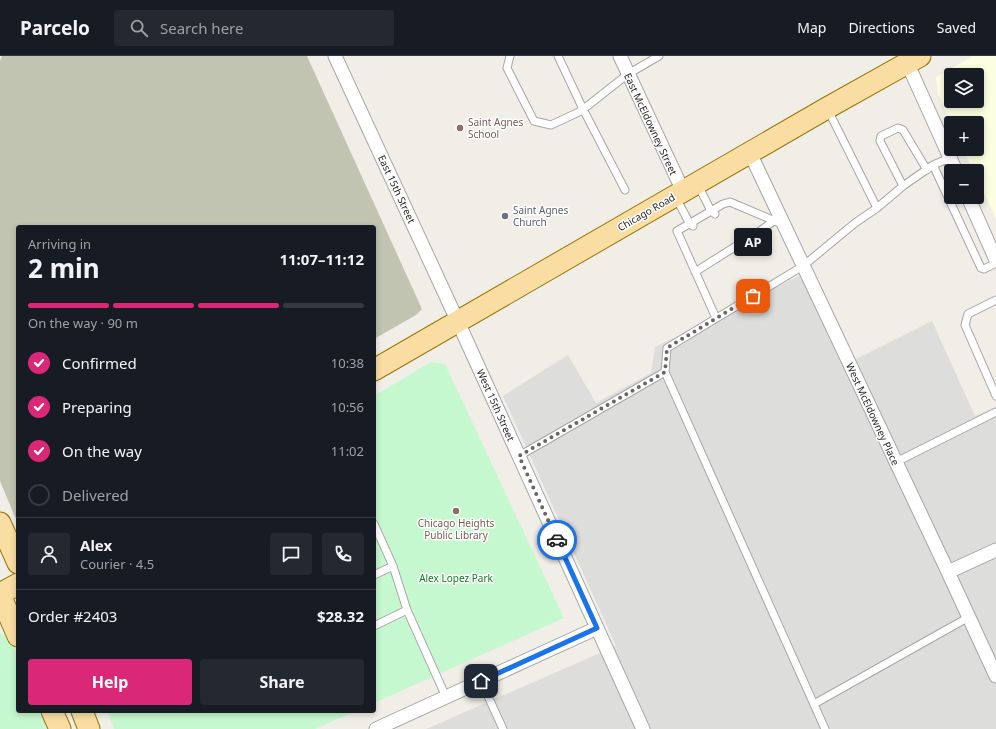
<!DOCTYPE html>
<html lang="en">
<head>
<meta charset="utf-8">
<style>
  body { margin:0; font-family:"Noto Sans",sans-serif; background:#242831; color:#f1f3f6; height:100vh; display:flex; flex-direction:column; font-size:15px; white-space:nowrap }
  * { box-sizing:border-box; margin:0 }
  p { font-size:13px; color:#9ea1a6 }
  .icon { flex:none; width:22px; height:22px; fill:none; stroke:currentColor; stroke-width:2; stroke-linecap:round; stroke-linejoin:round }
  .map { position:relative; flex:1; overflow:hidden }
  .side { position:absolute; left:16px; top:169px; width:360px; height:488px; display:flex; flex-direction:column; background:#171b24; border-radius:4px; box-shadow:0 2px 6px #0003 }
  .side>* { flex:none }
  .buttons { position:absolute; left:944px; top:12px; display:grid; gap:8px }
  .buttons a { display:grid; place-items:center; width:40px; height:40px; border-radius:4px; background:#171b24; box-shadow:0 2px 6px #0003; font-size:20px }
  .pin { position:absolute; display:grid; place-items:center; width:34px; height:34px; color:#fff; margin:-17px; border-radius:8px; box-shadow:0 2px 6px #0006 }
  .courier { position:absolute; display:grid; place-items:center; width:40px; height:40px; margin:-20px; border:3px solid #1a73e8; border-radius:50%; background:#fff; color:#222; box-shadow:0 1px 5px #0007 }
  .bubble { position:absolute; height:28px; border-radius:4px; background:#171b24; box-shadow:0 2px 6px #0003; font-size:13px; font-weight:700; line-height:28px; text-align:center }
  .head em { font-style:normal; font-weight:700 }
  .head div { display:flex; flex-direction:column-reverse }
  .head { display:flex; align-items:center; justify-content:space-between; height:68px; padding:0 12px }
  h1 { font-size:26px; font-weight:700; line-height:30px }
  .bar { display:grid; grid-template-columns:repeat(4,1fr); gap:6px 4px; align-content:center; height:48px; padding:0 12px }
  .bar i { height:5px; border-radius:3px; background:#363941 }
  .bar .selected { background:#db2777 }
  .bar p { grid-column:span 4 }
  .line { display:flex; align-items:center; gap:10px; padding:0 12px; border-top:1px solid #363941 }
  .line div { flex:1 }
  .round { display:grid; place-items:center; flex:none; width:42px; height:42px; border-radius:4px; background:#242831 }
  ol { padding:0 12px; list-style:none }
  li { display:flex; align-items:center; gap:12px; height:44px }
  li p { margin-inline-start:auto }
  li .icon { padding:4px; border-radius:50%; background:#db2777; color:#fff; stroke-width:4 }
  li:last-child { color:#9ea1a6 }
  li i { width:22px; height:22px; border:2px solid #363941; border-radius:50% }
  .primary-button { display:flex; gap:8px; margin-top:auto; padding:8px 12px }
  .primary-button a { flex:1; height:46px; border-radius:4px; background:#db2777; color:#fff; font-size:16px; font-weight:700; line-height:46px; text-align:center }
  .primary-button a+a { background:#242831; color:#f1f3f6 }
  header { display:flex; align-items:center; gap:24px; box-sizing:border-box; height:56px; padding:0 20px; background:#171b24; border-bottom:1px solid #363941 }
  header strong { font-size:19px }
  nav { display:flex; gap:22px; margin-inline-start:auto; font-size:14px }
  .search { width:280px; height:36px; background:#242831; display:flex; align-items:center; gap:10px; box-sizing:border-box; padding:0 14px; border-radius:4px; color:#9ea1a6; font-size:15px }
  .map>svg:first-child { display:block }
</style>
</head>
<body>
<header>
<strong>Parcelo</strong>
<div class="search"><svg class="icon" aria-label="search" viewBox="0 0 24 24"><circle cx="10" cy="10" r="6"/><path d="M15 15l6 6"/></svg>Search here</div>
<nav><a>Map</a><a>Directions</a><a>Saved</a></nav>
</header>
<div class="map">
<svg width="996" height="673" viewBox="0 0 996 673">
  <rect width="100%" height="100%" fill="#f0eee6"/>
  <path fill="#dddddc" d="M803,218l39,92 90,-45 43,95 21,-9v322h-570l190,-83 -113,-250 65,-41 28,48 55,-30 4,-26z"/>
  <path fill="#fbfee1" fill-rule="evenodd" d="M973,0h23v163l-19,-41v-7h-3l-11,-22h14v-26h-26l-13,-29 -2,-17zM951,19h26v26h-26z"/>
  <path fill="#c2c4b2" d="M2,0h305l115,253 -6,6 -42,24v-112h-356v293l-3,-3 -15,-36v-420z"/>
  <path fill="#c5f8cf" d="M431,306l14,2 119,254 -190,85v-307z
    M0,577l4,2 8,8 6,13v55h25l8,18h-51z
    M107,655h249l-41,18h-201z"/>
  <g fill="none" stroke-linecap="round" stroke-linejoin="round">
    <defs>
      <path id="lane" d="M510,0l-3,12 27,53 17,4 30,-14 47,-37 31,-18
        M558,0l25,53 42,81
        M828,54l49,98
        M933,109l48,103 3,1 12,-6
        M698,129l13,26 4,3
        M903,130l-23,-45 1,-5 17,-8 5,2 24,40
        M676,142l14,26 3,2
        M695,216l65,-41 15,-11
        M996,244l-28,14 -3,11 31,71
        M716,262l-39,-87 46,-27 7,-2 52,22
        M665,316l160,357
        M519,400l146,-84 2,-24 136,-82 52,-43 22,-15 26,-22 30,-21 17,-7
        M896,406l100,-50
        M374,468l19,42 14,44 39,87
        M374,519l19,-9
        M374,570l33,-16
        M481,625l22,48
        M814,648l155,-87"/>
      <path id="street" d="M335,0l123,266 185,407
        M620,0l63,135
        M905,2l51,113
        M750,97l198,419 48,104
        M968,141l28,63
        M948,516l48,-22
        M376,673l221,-101"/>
      <path id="primary" d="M374,314l453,-262 93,-52
        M0,467l18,40
        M0,538l18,-10
        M0,539l18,41
        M52,655l8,18
        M82,655l7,18"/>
    </defs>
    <use href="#lane" stroke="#a6a6a6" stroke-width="9"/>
    <use href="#street" stroke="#a6a6a6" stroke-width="15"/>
    <use href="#primary" stroke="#967605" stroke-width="23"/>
    <use href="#lane" stroke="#fff" stroke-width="7"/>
    <use href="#street" stroke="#fff" stroke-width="13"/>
    <use href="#primary" stroke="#f9dda2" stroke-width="21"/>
  </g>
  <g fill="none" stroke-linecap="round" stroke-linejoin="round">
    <path stroke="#686765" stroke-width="4" stroke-dasharray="0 7.2" d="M557,484l-38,-84 146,-84 2,-24 86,-52"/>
    <path stroke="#1a73e8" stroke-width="5" d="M481,625l116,-53 -40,-88"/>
  </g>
  <g fill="#8d6e63" stroke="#fff" stroke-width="1.5">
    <circle cx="460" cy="72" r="4"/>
    <circle cx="456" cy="455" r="4"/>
  </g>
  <circle fill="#6b7280" stroke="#fff" stroke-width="1.5" cx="505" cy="160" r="4"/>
  <g text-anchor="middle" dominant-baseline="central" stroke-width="3" stroke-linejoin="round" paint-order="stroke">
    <g font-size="10" fill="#785e54" stroke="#fff" text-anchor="start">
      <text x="468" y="66">Saint Agnes<tspan x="468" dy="12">School</tspan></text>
      <text x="456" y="467" text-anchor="middle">Chicago Heights<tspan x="456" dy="12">Public Library</tspan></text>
    </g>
    <g font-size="10" fill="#1f1f1f" stroke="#fff">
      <text transform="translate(651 68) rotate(65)">East McEldowney Street</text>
      <text transform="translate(397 133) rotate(65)">East 15th Street</text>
      <text transform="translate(646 156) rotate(-30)">Chicago Road</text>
      <text transform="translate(496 349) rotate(66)">West 15th Street</text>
      <text transform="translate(873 358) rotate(65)">West McEldowney Place</text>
    </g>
    <g font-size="10" fill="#5b616d" stroke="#fff" text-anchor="start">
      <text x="513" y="154">Saint Agnes<tspan x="513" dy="12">Church</tspan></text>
    </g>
    <g font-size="10" fill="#0f7c24" stroke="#fff">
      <text x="456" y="522">Alex Lopez Park</text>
    </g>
  </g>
</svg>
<div class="buttons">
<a><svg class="icon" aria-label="layers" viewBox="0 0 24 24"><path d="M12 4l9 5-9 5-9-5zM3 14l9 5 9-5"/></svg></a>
<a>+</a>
<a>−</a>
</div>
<div class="pin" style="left:753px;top:240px;background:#ea580c"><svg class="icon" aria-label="bag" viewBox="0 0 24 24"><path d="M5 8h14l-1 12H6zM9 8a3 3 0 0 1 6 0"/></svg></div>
<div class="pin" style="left:481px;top:625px;background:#1f2937"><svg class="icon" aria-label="home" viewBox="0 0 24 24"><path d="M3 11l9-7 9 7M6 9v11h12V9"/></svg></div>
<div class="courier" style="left:557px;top:484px"><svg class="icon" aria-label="car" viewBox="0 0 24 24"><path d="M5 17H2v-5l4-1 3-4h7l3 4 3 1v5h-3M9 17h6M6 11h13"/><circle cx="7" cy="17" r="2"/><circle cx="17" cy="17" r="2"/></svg></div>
<div class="bubble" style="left:734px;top:172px;width:38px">AP</div>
<section class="side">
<div class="head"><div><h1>2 min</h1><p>Arriving in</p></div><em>11:07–11:12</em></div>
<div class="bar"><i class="selected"></i><i class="selected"></i><i class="selected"></i><i></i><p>On the way · 90 m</p></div>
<ol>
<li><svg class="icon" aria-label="check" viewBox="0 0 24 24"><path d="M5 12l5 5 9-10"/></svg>Confirmed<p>10:38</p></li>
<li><svg class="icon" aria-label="check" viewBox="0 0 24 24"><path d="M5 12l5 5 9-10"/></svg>Preparing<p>10:56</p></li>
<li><svg class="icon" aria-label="check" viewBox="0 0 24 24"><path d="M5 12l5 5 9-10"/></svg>On the way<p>11:02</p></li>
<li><i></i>Delivered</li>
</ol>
<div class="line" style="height:72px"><a class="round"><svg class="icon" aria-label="person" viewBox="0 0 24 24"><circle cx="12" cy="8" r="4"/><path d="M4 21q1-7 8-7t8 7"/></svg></a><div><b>Alex</b><p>Courier · 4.5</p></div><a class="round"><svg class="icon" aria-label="chat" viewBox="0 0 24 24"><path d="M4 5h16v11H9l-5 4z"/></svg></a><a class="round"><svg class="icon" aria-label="phone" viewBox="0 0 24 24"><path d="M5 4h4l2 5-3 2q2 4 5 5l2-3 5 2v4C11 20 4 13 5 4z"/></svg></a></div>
<div class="line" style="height:52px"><div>Order #2403</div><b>$28.32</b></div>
<div class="primary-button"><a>Help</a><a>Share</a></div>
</section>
</div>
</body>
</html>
